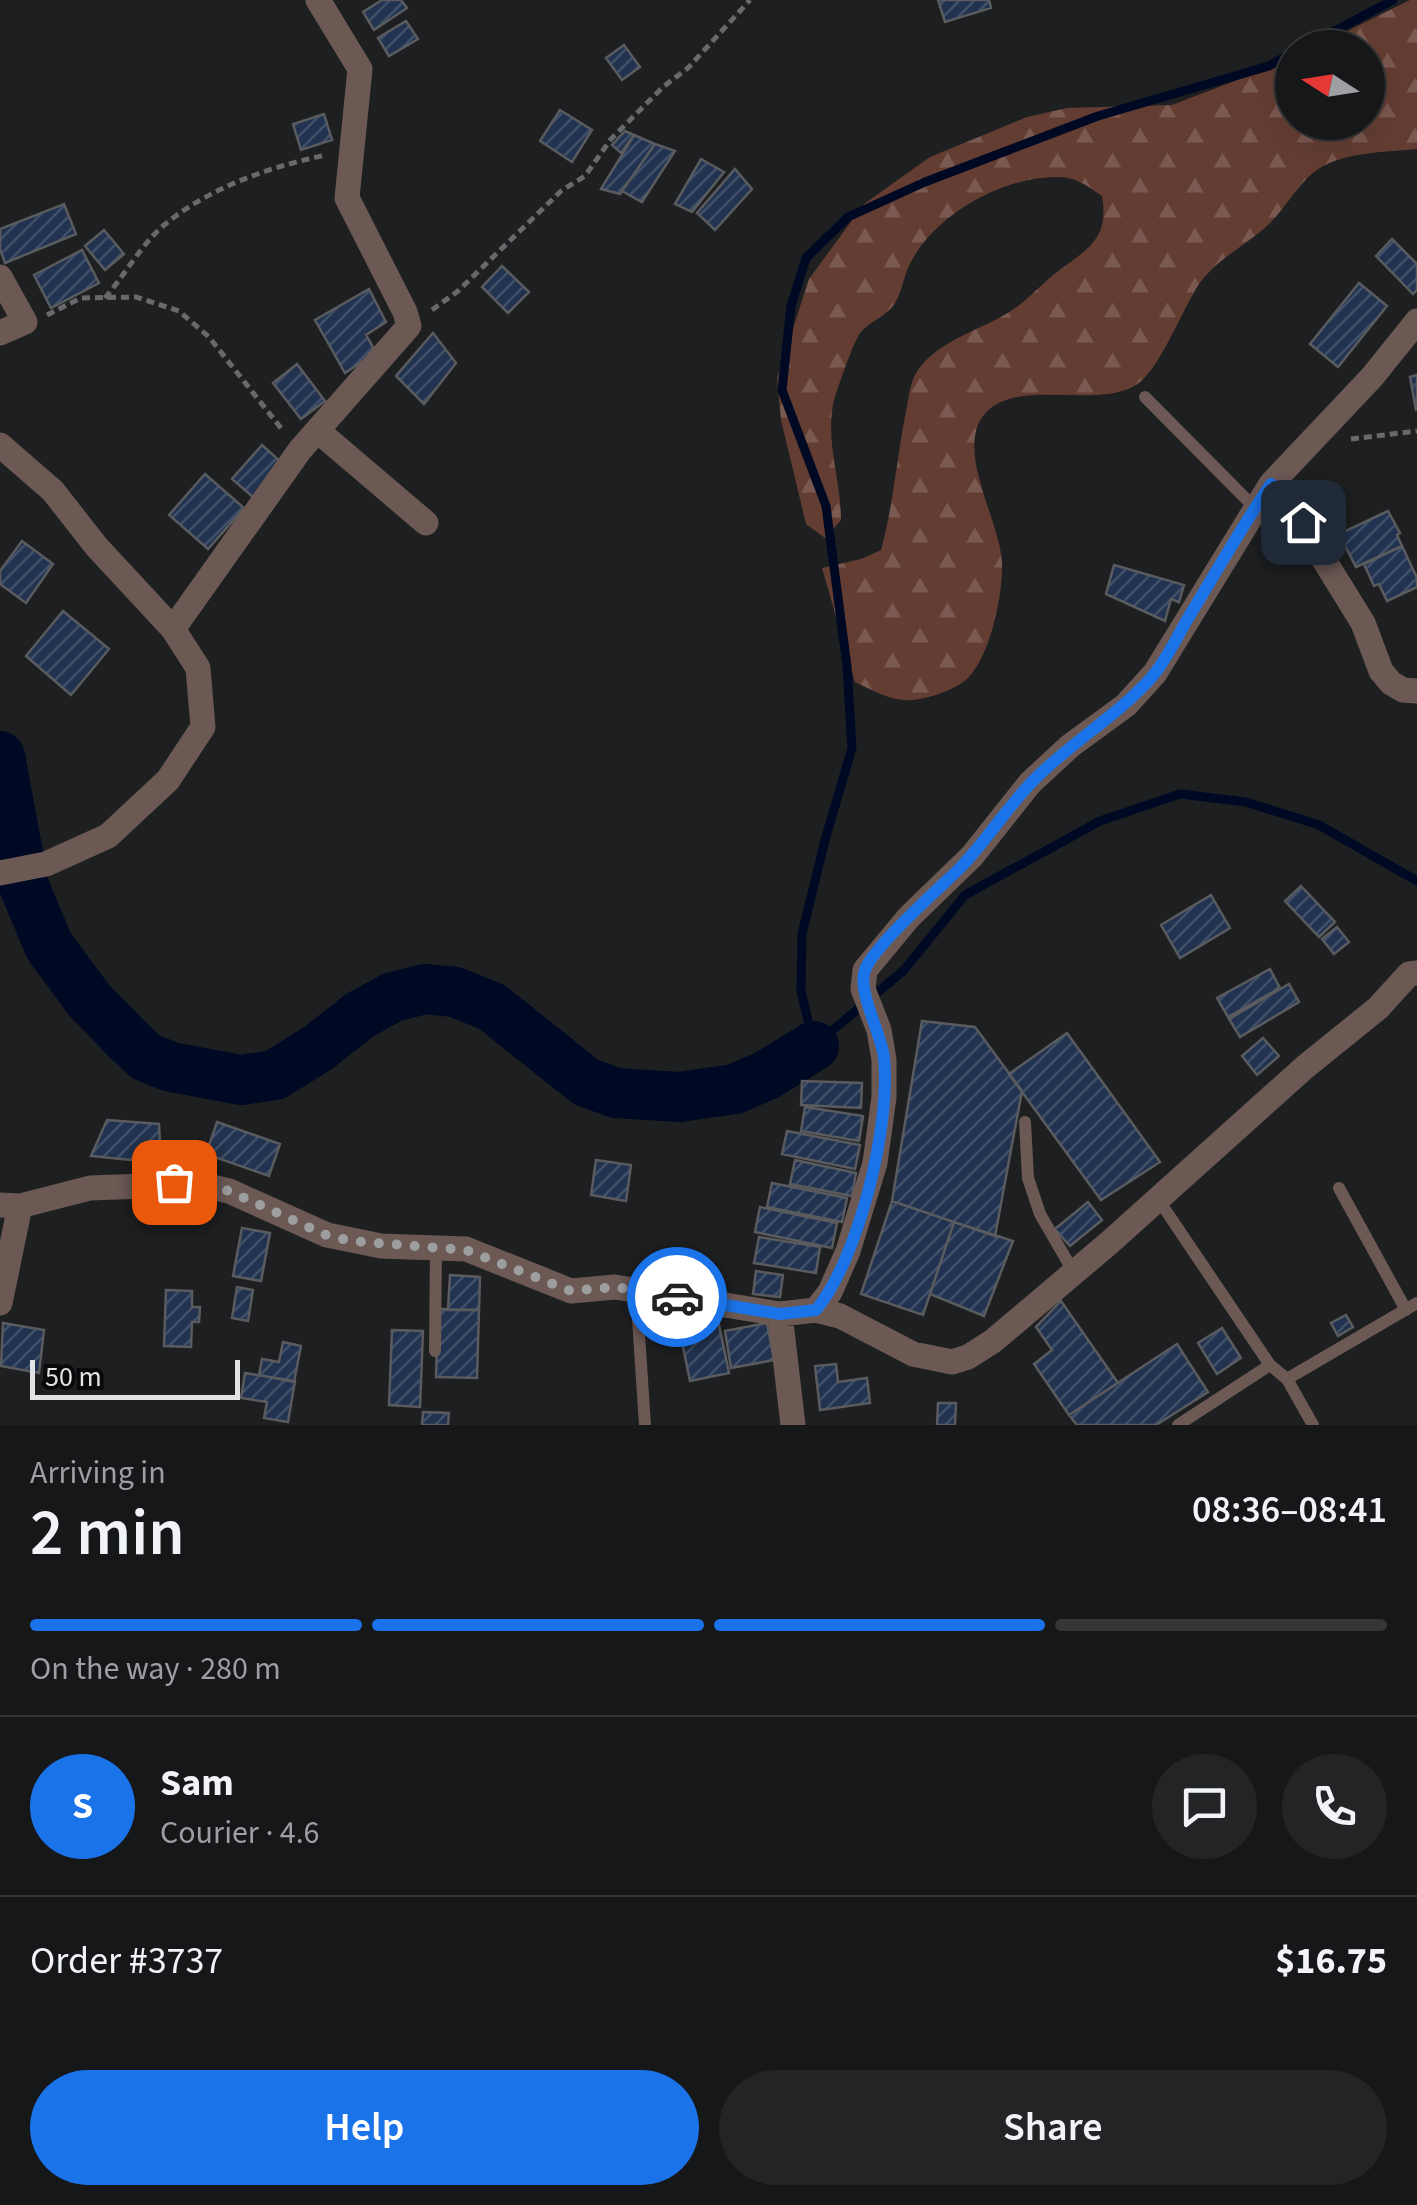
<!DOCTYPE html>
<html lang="en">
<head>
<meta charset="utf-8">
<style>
  body { margin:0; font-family:"Source Sans 3",sans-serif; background:#232426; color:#f1f3f6; height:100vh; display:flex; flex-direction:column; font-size:38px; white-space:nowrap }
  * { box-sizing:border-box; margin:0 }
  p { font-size:32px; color:#9e9fa2 }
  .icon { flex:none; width:55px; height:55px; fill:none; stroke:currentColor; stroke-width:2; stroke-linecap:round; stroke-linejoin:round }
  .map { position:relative; height:1425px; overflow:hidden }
  .side { display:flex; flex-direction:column; background:#161719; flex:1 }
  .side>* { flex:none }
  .needle { width:65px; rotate:282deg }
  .fabs { position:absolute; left:1275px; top:30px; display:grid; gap:20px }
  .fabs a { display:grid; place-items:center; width:110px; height:110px; border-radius:50%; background:#161719; box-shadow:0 10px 40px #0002,0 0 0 2px #353638; font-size:50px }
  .scale { position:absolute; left:30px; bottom:25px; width:210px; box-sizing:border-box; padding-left:10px; border:5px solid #e2e3e5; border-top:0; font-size:28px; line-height:35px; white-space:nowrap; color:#e2e3e5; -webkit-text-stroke:8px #08090a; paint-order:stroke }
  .pin { position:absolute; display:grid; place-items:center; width:85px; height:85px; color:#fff; margin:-42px; border-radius:20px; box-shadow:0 5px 15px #0006 }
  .courier { position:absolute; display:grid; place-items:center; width:100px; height:100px; margin:-50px; border:8px solid #1a73e8; border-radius:50%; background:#fff; color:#222; box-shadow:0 2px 12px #0007 }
  .headline em { font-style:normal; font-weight:600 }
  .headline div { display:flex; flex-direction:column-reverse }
  .headline { display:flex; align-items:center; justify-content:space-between; height:170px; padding:0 30px }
  h1 { font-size:65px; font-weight:600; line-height:75px }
  .bar { display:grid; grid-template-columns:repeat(4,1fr); gap:15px 10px; align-content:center; height:120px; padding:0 30px }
  .bar i { height:12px; border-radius:8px; background:#353638 }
  .bar .active { background:#1a73e8 }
  .bar p { grid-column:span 4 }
  .line { display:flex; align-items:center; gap:25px; padding:0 30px; border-top:2px solid #353638 }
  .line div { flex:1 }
  .round { display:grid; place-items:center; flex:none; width:105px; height:105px; border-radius:52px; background:#232426 }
  .button { display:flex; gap:20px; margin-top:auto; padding:20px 30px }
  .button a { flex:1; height:115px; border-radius:60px; background:#1a73e8; color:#fff; font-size:40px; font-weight:600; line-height:115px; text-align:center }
  .button a+a { background:#232426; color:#f1f3f6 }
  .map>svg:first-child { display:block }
</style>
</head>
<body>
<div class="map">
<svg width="1417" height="1425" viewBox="0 0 1417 1425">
  <defs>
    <pattern id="forest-firs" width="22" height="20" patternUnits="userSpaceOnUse" patternTransform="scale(2.5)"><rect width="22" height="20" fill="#643d32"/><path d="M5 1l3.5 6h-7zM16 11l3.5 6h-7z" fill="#7a5950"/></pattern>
    <pattern id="building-hatch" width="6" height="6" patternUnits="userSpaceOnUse" patternTransform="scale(2.5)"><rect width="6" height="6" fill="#213350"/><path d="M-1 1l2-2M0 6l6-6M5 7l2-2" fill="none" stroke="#415069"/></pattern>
  </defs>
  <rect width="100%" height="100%" fill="#1d1f21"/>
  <path fill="url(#forest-firs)" d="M1410,0h7v149c-30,3 -71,3 -97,19 -21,13 -33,39 -51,56 -23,22 -57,37 -73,65 -15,24 -38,83 -60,96 -40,25 -124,-9 -153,31 -27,37 17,104 19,147 1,30 -11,92 -34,115 -11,11 -40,21 -56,22 -19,2 -40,-10 -57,-18l-33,-114 39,-9 20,-9c13,-47 16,-96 26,-144 2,-11 4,-27 11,-36 23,-32 65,-40 96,-61 17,-12 30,-28 47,-40 30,-22 48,-32 41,-73 -13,-9 -25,-18 -41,-19 -54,-2 -123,35 -149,83 -8,13 -9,30 -17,43 -10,15 -27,19 -35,30 -6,8 -25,61 -27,72 -7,39 8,76 8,115l-16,18 -19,-14 -25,-104 -4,-42 32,-99 55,-75 66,-47 97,-40 40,-9 105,-3 120,-46v63h76v-74l-53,-1z"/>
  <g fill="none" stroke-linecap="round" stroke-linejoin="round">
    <path stroke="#000923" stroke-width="9" d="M1303,48l90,-48
      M1292,53l-23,13 -171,50 -173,66 -77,35 -42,41 -15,48 -9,84 44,116 21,160 5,82 -27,92 -23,94 -1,57 13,55 90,-76 61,-75 135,-74 80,-27 66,8 73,23 98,56"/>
    <path stroke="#000923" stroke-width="50" d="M0,756l24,130 25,60 40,54 37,38 20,19 25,10 70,13 34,-5 43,-27 42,-33 33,-18 32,-8 30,3 37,15 94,75 30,11 63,4 56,-8 32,-14 47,-29"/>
  </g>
  <path fill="url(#building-hatch)" stroke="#595b5e" stroke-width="2.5" d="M382,0h19l6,8 -33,22 -11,-18z
    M938,0h51l2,8 -46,14z
    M406,21l12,18 -29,17 -11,-18z
    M624,45l16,22 -18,13 -16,-22z
    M560,110l32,20 -20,32 -32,-21z
    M324,114l8,26 -31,10 -8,-26z
    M625,131l9,4 -13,18 -9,-8z
    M634,135l21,9 -35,50 -19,-5z
    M655,144l20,7 -33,51 -20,-11z
    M701,159l23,13 -32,40 -17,-8z
    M735,169l17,20 -37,41 -18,-17z
    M64,204l12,30 -71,29 -5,-14v-20z
    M104,230l20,24 -19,16 -20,-24z
    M1392,239l25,25v26l-4,4 -37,-38z
    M82,250l17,33 -48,25 -17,-33z
    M502,266l27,26 -21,21 -26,-26z
    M1359,283l28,23 -49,61 -28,-23z
    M369,289l17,33 -20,13 10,17 -31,21 -30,-53z
    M433,333l23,30 -32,41 -28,-28z
    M297,364l28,37 -24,18 -28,-36z
    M1417,375v35h-1l-6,-33z
    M262,445l20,18 -29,34 -21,-18z
    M205,474l39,34 -36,41 -39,-34z
    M1388,511l12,22 -3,2 5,11 -46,21 -17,-33z
    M22,541l31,23 -27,39 -26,-19v-13z
    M1402,546l15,32v9l-30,14 -8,-17 -5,2 -10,-22z
    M1114,565l70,20 -5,17 -8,-3 -6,22 -59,-27z
    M63,611l46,38 -38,46 -45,-39z
    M1301,886l34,36 -16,15 -34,-36z
    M1211,895l19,33 -50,30 -19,-33z
    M1337,927l12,15 -15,12 -12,-15z
    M1270,969l10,19 -52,29 -11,-19z
    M1289,984l10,18 -59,35 -11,-18z
    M922,1021l53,6 47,64 -27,145 -103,-35z
    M1067,1033l93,129 -59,38 -92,-126z
    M1263,1038l16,18 -22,19 -15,-19z
    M802,1081l60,2 -1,25 -60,-3z
    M805,1107l58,9 -4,25 -58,-10z
    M107,1120l52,4 2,39 -70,-7z
    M217,1122l63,22 -11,32 -63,-22z
    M787,1131l73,14 -5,24 -73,-15z
    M596,1160l35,5 -5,36 -35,-6z
    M795,1160l61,13 -4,23 -62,-12z
    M772,1183l75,15 -5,24 -75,-15z
    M892,1201l62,21 -31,93 -62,-21z
    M1088,1202l14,18 -32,26 -15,-17z
    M760,1207l77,16 -5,25 -77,-16z
    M954,1222l59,19 -29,75 -54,-22z
    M242,1228l28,5 -9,48 -28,-5z
    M759,1237l61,10 -4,26 -62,-10z
    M756,1271l27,4 -3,22 -27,-3z
    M450,1275l30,2 -1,33h-31z
    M237,1287l16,3 -5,31 -16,-3z
    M166,1290l26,1v16h8l-1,15h-7l-1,25 -27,-1z
    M1061,1301l57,82 -49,32 -35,-51 18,-14 -16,-23z
    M438,1309l41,1 -2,68 -41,-1z
    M676,1313l42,7 11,53 -39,8z
    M1346,1315l7,12 -15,9 -7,-13z
    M3,1323l41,7 -5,43 -38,-7z
    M767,1323l7,37 -43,8 -6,-37z
    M1222,1328l19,30 -24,16 -19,-31z
    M392,1330l31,1 -3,76 -31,-2z
    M283,1342l18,4 -7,36 -35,-7 3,-16 17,3z
    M1177,1344l31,48 -52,33h-79l-8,-10z
    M836,1364l2,18 29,-4 3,25 -50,7 -5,-44z
    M245,1373l50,8 -7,41 -24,-4 3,-16 -26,-4z
    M938,1403h18l-1,22h-18z
    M423,1412l26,1 -1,12h-26z"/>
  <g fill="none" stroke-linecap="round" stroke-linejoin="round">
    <path stroke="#68696b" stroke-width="5" stroke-dasharray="8 5" stroke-linecap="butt" d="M105,298c19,-22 36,-53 58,-72 45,-38 106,-59 163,-71
      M432,310l26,-19 103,-100 24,-15 26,-37 52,-52 25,-19 62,-68
      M47,315l34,-17 55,-1 43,14 30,26 75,95
      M1351,439l66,-8"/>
    <path stroke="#6c5954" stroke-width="12" d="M1145,397l110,111
      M1025,1122l3,56 12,36 33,57
      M1339,1188l67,122
      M1158,1199l112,166 17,14 26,46
      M636,1289l9,136
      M435,1351l1,-105
      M1287,1379l130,-76
      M1178,1425l92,-60"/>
    <path stroke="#6c5954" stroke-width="25" d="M0,277l25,45 -25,11
      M318,431l108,92
      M0,445l53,46 43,55 77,83
      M1271,484l18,13 27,50 47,76 18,48 10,12 12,7 14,1
      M0,873l46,-9 62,-28 60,-56 35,-53 -5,-59 -25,-39 127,-179 109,-124 -4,-14 -58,-114 13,-129 -42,-69
      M0,1205l20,1 70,-18 109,-4 30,7 98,44 54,11 85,3 105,42 44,-4 165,27 36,-4 14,-18 18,-41 27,-88 9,-66v-37l-5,-30 -16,-41 2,-19 44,-53 63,-61 58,-73 40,-37 56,-41 29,-32 116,-189 101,-107 45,-56
      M0,1303l20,-97
      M816,1310l24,6 73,38 39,8 16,-5 25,-16 116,-98 196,-176 73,-59 31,-34 8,-1
      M780,1314l13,111"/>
  </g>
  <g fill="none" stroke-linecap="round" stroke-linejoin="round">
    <path stroke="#9d9ea0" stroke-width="10" stroke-dasharray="0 18" d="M174,1182l26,2 29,7 97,44 25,6 115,9 105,41 44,-4 62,10"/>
    <path stroke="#1a73e8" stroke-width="12" d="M677,1297l103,17 36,-4c43,-52 75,-185 68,-253 -3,-24 -27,-66 -19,-87 9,-24 72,-80 93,-100 27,-27 47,-60 73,-87 37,-39 84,-65 120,-105 15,-17 25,-39 36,-58 28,-46 54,-92 84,-136l19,12 13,26"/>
  </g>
</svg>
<div class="fabs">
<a><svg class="needle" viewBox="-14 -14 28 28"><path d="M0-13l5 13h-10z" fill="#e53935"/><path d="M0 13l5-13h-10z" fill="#9e9fa2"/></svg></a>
</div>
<div class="scale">50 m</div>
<div class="pin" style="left:174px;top:1182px;background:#ea580c"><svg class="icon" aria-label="bag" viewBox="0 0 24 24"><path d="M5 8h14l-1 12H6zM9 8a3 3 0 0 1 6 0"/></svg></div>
<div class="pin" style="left:1303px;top:522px;background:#1f2937"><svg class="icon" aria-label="home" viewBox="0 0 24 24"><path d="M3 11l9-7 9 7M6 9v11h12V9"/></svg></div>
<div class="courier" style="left:677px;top:1297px"><svg class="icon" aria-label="car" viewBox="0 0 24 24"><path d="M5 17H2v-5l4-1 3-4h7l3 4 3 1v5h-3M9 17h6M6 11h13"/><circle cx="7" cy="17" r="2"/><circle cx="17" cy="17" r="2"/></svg></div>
</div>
<section class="side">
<div class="headline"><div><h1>2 min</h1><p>Arriving in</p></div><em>08:36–08:41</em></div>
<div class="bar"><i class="active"></i><i class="active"></i><i class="active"></i><i></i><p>On the way · 280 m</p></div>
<div class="line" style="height:180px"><b class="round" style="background:#1a73e8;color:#fff">S</b><div><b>Sam</b><p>Courier · 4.6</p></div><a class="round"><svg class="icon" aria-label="chat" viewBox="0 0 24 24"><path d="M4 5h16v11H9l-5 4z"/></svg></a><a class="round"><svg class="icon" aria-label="phone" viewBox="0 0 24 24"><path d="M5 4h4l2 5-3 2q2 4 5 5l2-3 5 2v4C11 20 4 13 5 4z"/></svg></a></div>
<div class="line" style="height:130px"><div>Order #3737</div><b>$16.75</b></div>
<div class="button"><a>Help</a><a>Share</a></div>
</section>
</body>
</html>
